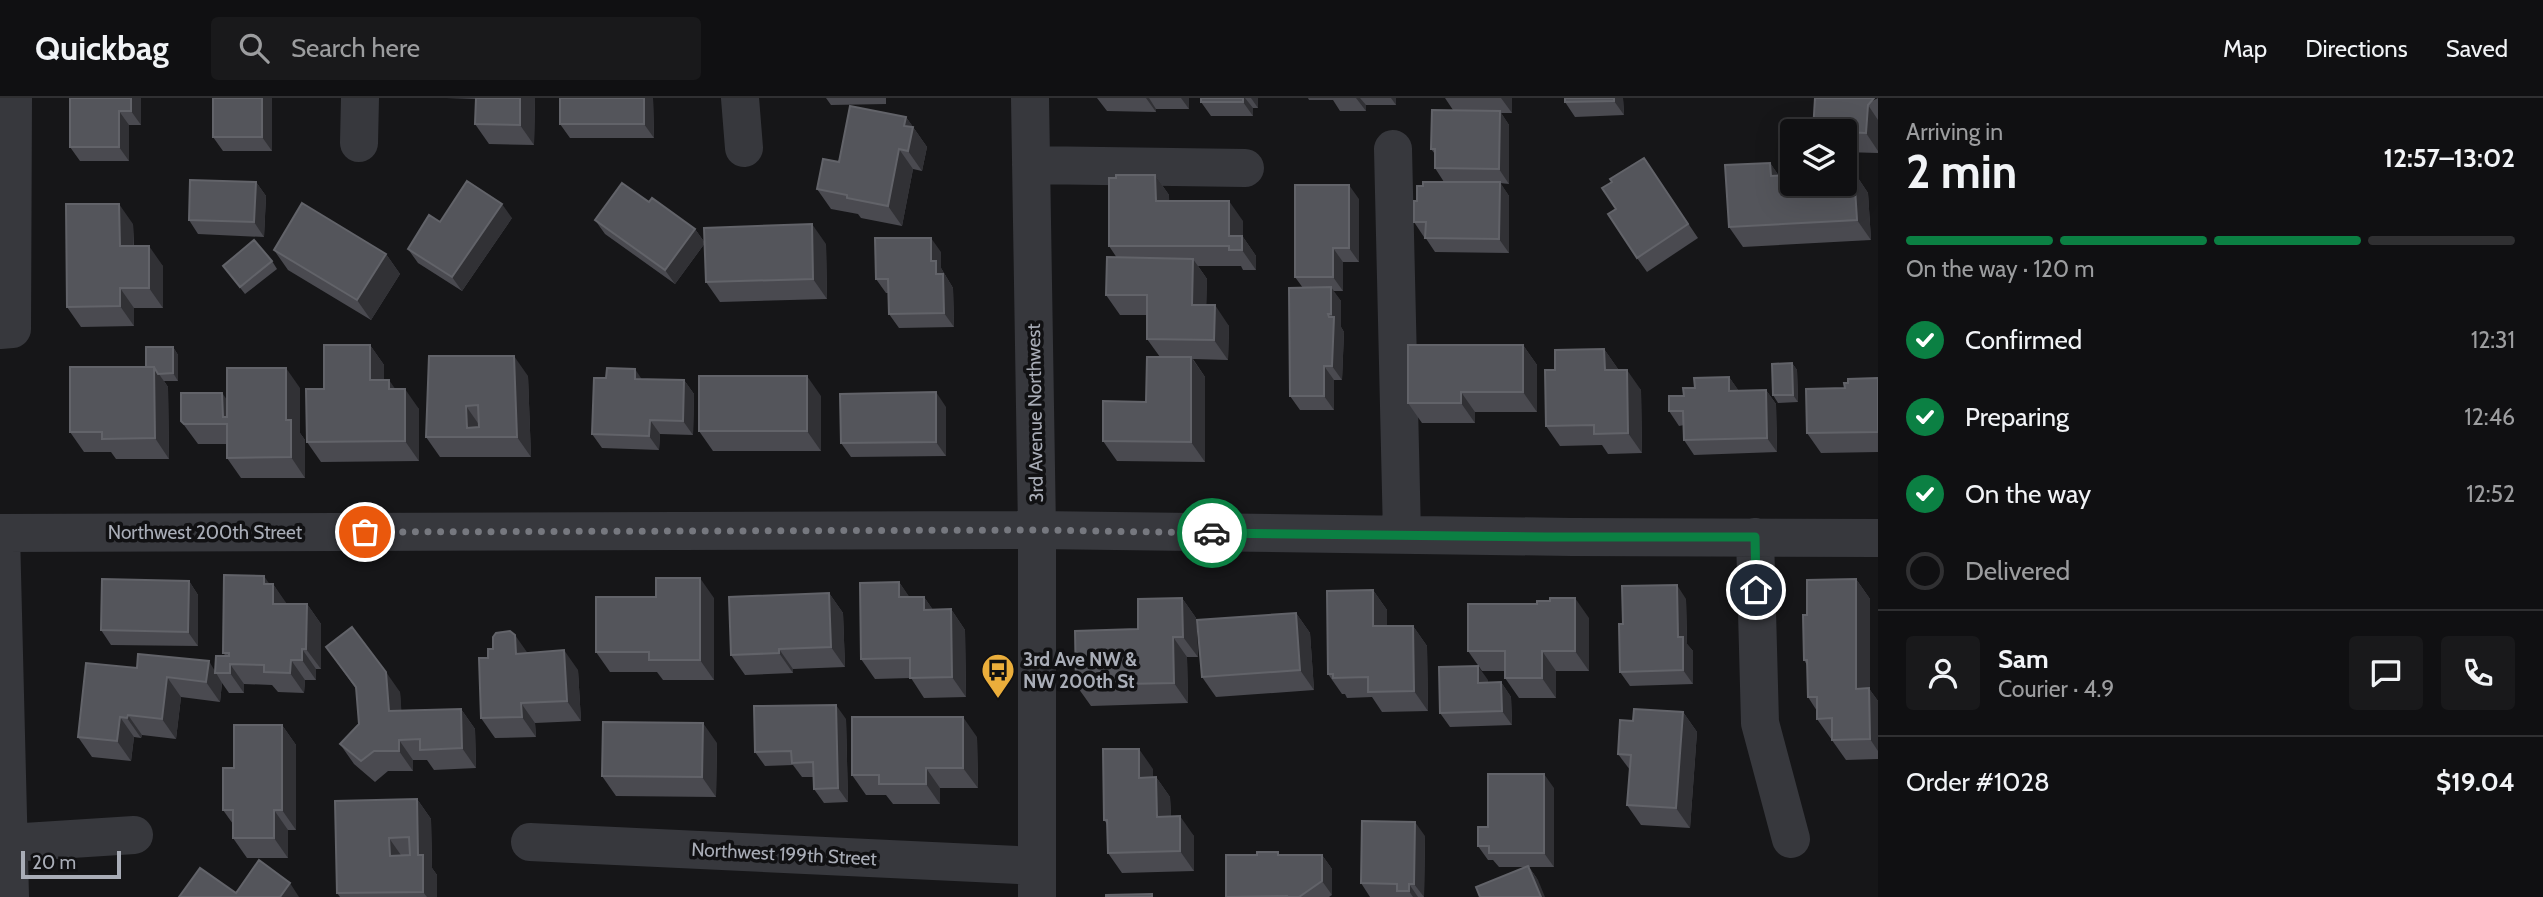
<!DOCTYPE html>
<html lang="en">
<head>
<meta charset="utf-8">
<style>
  body { margin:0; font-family:Cabin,sans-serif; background:#19191b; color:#f1f3f6; height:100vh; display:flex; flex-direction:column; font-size:26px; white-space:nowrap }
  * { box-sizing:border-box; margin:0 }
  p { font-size:23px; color:#9c9d9f }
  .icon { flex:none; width:38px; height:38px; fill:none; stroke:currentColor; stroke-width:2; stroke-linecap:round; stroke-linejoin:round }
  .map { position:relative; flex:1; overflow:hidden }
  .sheet { display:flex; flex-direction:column; background:#101012; width:665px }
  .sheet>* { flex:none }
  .tools { position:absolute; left:1780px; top:21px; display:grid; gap:14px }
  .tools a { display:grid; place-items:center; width:77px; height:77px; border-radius:7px; background:#101012; box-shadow:0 7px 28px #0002,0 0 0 2px #303032; font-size:35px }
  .scale { position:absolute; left:21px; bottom:18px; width:100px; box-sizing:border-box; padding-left:7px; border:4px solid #a9adb7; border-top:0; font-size:19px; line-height:24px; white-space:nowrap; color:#a9adb7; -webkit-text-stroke:5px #111113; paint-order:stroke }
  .pin { position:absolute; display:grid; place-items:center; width:60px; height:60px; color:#fff; margin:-30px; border:4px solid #fff; border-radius:50%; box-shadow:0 2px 7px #0007 }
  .courier { position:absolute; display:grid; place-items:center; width:70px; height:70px; margin:-35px; border:5px solid #0b8043; border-radius:50%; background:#fff; color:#222; box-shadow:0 2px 9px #0007 }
  .summary em { font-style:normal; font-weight:700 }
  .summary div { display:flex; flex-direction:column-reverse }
  .summary { display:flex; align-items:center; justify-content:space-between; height:119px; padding:0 28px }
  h1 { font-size:46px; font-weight:700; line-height:52px }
  .bar { display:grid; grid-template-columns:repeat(4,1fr); gap:10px 7px; align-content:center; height:84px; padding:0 28px }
  .bar i { height:9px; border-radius:5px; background:#303032 }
  .bar .selected { background:#0b8043 }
  .bar p { grid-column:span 4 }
  .line { display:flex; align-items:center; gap:18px; padding:0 28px; border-top:2px solid #303032 }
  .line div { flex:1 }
  .round { display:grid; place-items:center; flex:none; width:74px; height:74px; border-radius:7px; background:#19191b }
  ol { padding:0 28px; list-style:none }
  li { display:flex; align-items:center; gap:21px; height:77px }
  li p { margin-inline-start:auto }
  li .icon { padding:7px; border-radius:50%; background:#0b8043; color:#fff; stroke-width:4 }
  li:last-child { color:#9c9d9f }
  li i { width:38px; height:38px; border:4px solid #303032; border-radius:50% }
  header { display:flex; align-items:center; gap:42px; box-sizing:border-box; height:98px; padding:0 35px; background:#101012; border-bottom:2px solid #303032 }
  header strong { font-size:33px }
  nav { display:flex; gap:38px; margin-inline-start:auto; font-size:24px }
  .search { width:490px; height:63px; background:#19191b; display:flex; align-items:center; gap:18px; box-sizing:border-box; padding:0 24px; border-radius:7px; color:#9c9d9f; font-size:26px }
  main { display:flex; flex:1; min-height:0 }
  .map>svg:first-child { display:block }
</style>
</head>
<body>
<header>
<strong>Quickbag</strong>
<div class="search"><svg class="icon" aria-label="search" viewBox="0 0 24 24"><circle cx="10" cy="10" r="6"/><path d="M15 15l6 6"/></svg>Search here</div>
<nav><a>Map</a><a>Directions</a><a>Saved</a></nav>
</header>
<main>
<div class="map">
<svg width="1878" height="799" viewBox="0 0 1878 799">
  <rect width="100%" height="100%" fill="#161618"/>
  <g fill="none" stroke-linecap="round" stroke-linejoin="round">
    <path stroke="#37383d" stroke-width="38" d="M740,0l4,50
      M1030,0l7,432v367
      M359,45l1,-45
      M1393,51l9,386
      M1031,67l214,3
      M0,232l12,-1 1,-231
      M1755,439l5,186 31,116
      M530,744l507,24
      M9,745l125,-8
      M10,799l-9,-364 1036,-3 535,7 306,1"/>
  </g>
  <path fill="#4a4a50" d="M70,0h71v27h-12v36h-49l-10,-14z
    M272,0v53h-49l-10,-14z
    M446,0h89l-1,47 -45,-1 -14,-20 1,-25z
    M560,0h93l1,40h-84l-10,-14z
    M826,0h60v6l-55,1z
    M1097,0h92v11h-33v3l-49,-1z
    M1201,0h57v10h-5v8h-42l-10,-14z
    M1308,0h88v7h-30v6h-26l-7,-11h-24z
    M1445,0h67v15h-11l8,12v59l-9,-1 9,13v57l-74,-1 -10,-15h-1l-10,-15 3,-21 6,-15 21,-4 -9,-14v-14l-4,-5 22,-39z
    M1623,0l1,17 -49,2 -10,-15z
    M1878,0v55l-34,-1v-21h-31z
    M906,19l21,30 -5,24 -9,-2 -11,57 -41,-8 -3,-4 -27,-5 -14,-20 22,-27z
    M1644,60l54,80 -51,34 -10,-14 -21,-49 -4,-27z
    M1770,65l9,13 75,-4 14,21 3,47 -128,7 -14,-20z
    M1155,77l14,20v6l74,20v16l13,19v14h-13l-2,-4h-43l9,13 -1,26 23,21 -1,34 -35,-1 12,18v85l-88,-1 -14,-20 43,-39 14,-45 -13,-18v-24h-27l-14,-20 11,-37 -8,-12 7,-68z
    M256,84l10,14 -2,41 -66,-3 -9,-14z
    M1359,101v63h-16v29h-10l8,10v26l3,5 -2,48h-8v30h-34l-10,-14 13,-108 -8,-11z
    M649,104l46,27 10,14 121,1 1,55 -107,3 -14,-20 -1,-39 -30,41 -70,-50 -10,-14z
    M512,120l-50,73 -44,-28 -10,-14 32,-27z
    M133,126l1,22 29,20v42h-29v18l-53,1 -14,-20z
    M274,152l112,4 14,20 -29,46 -83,-50z
    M941,154v16l12,20 1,39 -55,1 -10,-14v-21h-3l-10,-14z
    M272,163l5,8 -32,25 -22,-28z
    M370,247l14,20v15l35,29v52l-98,1 -14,-20 17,-53z
    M1523,247l14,20v47h-62v11h-53l-14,-20z
    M173,249l5,8v26h-14l4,6 1,72h-53l-5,-7h-27l-14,-20 76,-65z
    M1604,251l14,20v1l23,20 1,63 -34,1 -6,-9 -42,1 -14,-20 9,-56z
    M429,258l99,20 3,81h-91l-14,-20z
    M1792,265l5,7 1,32 -20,1 -5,-8z
    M1729,279l9,13h28l10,14 1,48 -83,3 -10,-15v-15l-5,1 -10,-15 15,-15 11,-8z
    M1878,280v74l-57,1 -14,-20 38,-45z
    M642,281l42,1 10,14 -1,41 -33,-1 -1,16 -57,-2 -10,-14z
    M300,290v45l5,7v38h-64l-14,-20v-14h-29l-17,-23 46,-22z
    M821,298v55h-108l-14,-20z
    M946,309v49l-95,1 -10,-14z
    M1856,481l14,20v91l8,11v58l-32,1 -29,-41v-8l-9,-14 -1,-32 -3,-5 3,-45z
    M189,483l9,14v51l-87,-1 -10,-15z
    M899,484l10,15h15l9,13 18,-1 14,21 1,67 -42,1 -13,-20 -36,1 -14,-20z
    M269,486h4l13,20h21l14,20v45h-5v11h-11l-1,13 -26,-1 -6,-7 -28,-1v9h-15l-7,-10 -2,19 -39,-5 -5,42 -34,-4 -1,3 -7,-1 -3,24 -39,-4 -14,-20 59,-69 78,3 11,-15 -3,-3z
    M1373,492l14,20v16h26l14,20 1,65 -46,1 -10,-15 -25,1 -2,-4h-3l-14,-20z
    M829,495l14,20 2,54 -52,2v4l-48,2 -14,-20z
    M656,499l58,1v82h-51l-6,-8h-47l-14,-20z
    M1182,500l14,20 2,39h-11l1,46 -97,3 -15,-21 62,-56z
    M1686,501l1,45 6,7v33l-63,2 -10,-14z
    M1296,515l14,20 4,57 -98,7 -14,-20z
    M1589,520v53h-33v27h-37l-14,-20v-7h-23l-14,-20z
    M326,549l74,45 1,18 60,-1 14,20 1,39 -42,2 -7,-10h-14v11h-25l-13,11 -21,-18 -14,-20 19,-20 -3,-35z
    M493,551l35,4 50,17 3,51 -46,2 1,14 -41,1 -14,-20 7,-60z
    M1488,582v3l13,-1 10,15 1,28 -62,2 -10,-14z
    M1683,614l14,20 -7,96 -49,-3 -14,-20 3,-35 -12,-16 15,-33z
    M846,621l2,83 -24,1 -10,-14v-12h-12l-9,-12 -28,1 -10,-14z
    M282,627l14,20v85h-8v28h-41l-14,-20v-14l-10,-14 11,-42z
    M977,639l1,51h-38v16h-47l-7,-9h-20l-14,-20z
    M717,645l-1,54 -100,-1 -14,-20z
    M1153,671v8h3l14,20 1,19 23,20v35l-72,2 -14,-20 -1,-29 -3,-4z
    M1554,690v79h-25l9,13 -13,-13h-26l-6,-7h-5l-10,-14 10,-19z
    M417,701l14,20 1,49 5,7v22h-97l-3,-4z
    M1425,738l-1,61h-54l-9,-14z
    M1280,757h42l10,14v26l-3,2h-103z"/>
  <path fill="#313135" d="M131,0h10v27l-10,-14z
    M262,0h10v53l-10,-14z
    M520,0h15l-1,47 -14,-20z
    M644,0h9l1,40 -10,-14z
    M1146,0h3l7,11v3z
    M1181,0h8v11z
    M1243,0h2l8,10v8l-10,-14z
    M1251,0h7v10z
    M1356,0h4l6,7v6z
    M1391,0h5v7z
    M1501,0h11v15z
    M1614,0h9l1,17 -10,-14z
    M1868,7l10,15v31l-12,-18z
    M119,13l10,14v36l-10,-14z
    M1500,13l9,14v59l-10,-15z
    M906,19l21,30 -5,24 -14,-20 -4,-25z
    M899,51l14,20 -11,57 -14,-20z
    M1770,65l14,20 -13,-7z
    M1854,74l14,21 3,47 -14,-20z
    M1155,77l14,20 1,26 -14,-20z
    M256,84l10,14 -2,41 -10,-15z
    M1500,84l9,14v57l-10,-14z
    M1349,87l10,14v63l-10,-14z
    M1229,103l14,20v16l13,19v14l-14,-20 -13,-14z
    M119,106l14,20 1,42 -14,-20z
    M502,106l10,14 -50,73 -10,-14z
    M812,126l14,20 1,55 -14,-20z
    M695,131l10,14 -30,41 -10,-14z
    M931,140l10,14v16l12,20 1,39 -10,-14 -8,-39 -5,-13z
    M149,148l14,20v42l-14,-20z
    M1333,150l10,14v29l-10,-14z
    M386,156l14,20 -29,46 -14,-20z
    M1193,161l14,20 -1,47 -14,-21z
    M1331,189l10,14v26l3,5 -2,48 -10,-14 -4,-52 6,8v-4l-3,-4z
    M120,190l14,20v18l-14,-20z
    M1215,207l14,21 -1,34 -14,-20z
    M370,247l14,20v35l-14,-20z
    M1523,247l14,20v47l-14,-20z
    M173,249l5,8v26l-5,-8z
    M1604,251l14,20 1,21 -14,-20z
    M514,258l14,20 3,81 -14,-20z
    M1191,259l14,20v85l-14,-20z
    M1792,265l5,7 1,32 -5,-7z
    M1324,268l10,14v30l-10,-14z
    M154,269l14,20 1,72 -14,-21z
    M286,270l14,20v45l5,7v38l-14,-21 -5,-37z
    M635,271l10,15 -10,-5z
    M1627,272l14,20 1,63 -14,-20z
    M807,278l14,20v55l-14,-20z
    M1729,279l10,14h-10z
    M389,282l14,20 -14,-11z
    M684,282l10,14 -1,41 -10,-14z
    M405,291l14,20v52l-14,-20z
    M1766,292l10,14 1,48 -10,-14z
    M936,294l10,15v49l-10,-14z
    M1461,294l14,20v11l-14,-20z
    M222,295l15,20v24l-14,-20z
    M466,308l14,20 -7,11 -6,-9z
    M650,322l10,14 -1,16 -10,-14z
    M264,478l9,13v-5l14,20h-14l-9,-20z
    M700,480l14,20v82l-14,-20z
    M1856,481l14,20v91l8,11v50l-8,-12 -14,-50z
    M189,483l9,14v51l-10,-14z
    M899,484l14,20 -14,-5z
    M1677,487l9,14 1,45 6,7v33l-10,-14 -5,-33z
    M1373,492l14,20v36l-14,-20z
    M829,495l14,20 2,54 -14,-20z
    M924,499l14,20 -14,-7z
    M1182,500l14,20 2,39 -15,-20z
    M1575,500l14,20v53l-14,-20z
    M307,506l14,20v45l-15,-20z
    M951,511l14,21 1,67 -14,-20z
    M1296,515l14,20 4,57 -14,-20z
    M1413,528l14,20 1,65 -14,-20z
    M515,537l14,20 -13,-1z
    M1173,539l14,20 1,46 -14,-20z
    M302,551l14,20v11l-14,-20z
    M779,551l14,20v4l-14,-20z
    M564,552l14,20 3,51 -14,-20z
    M1542,553l14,20v27l-14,-20z
    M291,562l14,20 -1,13 -14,-20z
    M209,563l13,22 -2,19 -14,-20z
    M230,566l14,20v9l-14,-20z
    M1478,568l10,14v17l-10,-14z
    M386,574l14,20 3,39 -14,-20z
    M167,579l14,20 -5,42 -14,-20z
    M1501,584l10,15 1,28 -10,-14z
    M521,605l14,20 1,14 -14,-20z
    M836,607l10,14 2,83 -10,-14z
    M461,611l14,20 1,39 -14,-20z
    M1683,614l14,20 -7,96 -14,-20z
    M128,617l14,20 -1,3 -14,-20z
    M120,619l14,20 -3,24 -14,-20z
    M963,619l14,20 1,51 -15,-20z
    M703,625l14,20 -1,54 -14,-20z
    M282,627l14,20v85l-14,-20z
    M399,642l14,20v11l-14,-20z
    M1139,651l14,20v29l-14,-20z
    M926,670l14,20v16l-14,-20z
    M1544,676l10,14v79l-10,-14z
    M1156,679l14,20 2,40 -15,-20z
    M417,701l14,20 1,49 5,7v22h-10l-4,-5 -5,-37z
    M274,712l14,20v28l-14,-20z
    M1180,718l14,20v35l-14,-20z
    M1415,724l10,14 -1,61 -10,-13z
    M389,740l14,20 -13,-2z
    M1322,757l10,14v26l-10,-14z
    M1528,768l10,14 7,17h-4z
    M290,785l9,14h-19z
    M1409,786l9,13h-5l-4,-6z"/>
  <path fill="#54555b" stroke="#626369" stroke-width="2" fill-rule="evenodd" d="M70,0h61v13h-12v36h-49z
    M213,0h49v39h-49z
    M476,0h44v27l-45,-1z
    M560,0h84v26h-84z
    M1201,0h42v4h-42z
    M1565,0h49v3l-49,1z
    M1815,0h59l-6,7 -2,28 -22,-1v-1h-31z
    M850,8l56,11 -2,9 9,1 -5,24 -9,-2 -11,57 -41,-8v-3l-30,-6 6,-30 16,3z
    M1432,12l68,1 -1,58 -64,-1v-19h-4z
    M1644,60l44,66 -51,34 -29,-44 8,-5 -14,-21 10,-6 -2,-3z
    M1770,65l1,13 21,-1v9h52v-11l10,-1 3,48 -128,7 -4,-62z
    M1116,77h39l1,26h73v35h13v14h-13v-4h-120v-68h7z
    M190,82l66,2 -2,40 -65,-2z
    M467,83l35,23 -50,73 -44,-28 21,-34 11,7z
    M1423,84h77l-1,57 -74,-1 1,-16h-12v-21h3v-15h6z
    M622,85l27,19 3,-4 43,31 -30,41 -70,-50z
    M1295,87h54v63h-16v29h-38z
    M302,105l84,51 -29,46 -83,-50z
    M66,106h53l1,42h29v42h-29v18l-53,1z
    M812,126l1,55 -107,3 -2,-54z
    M875,140h56v23h5v13h7l1,39 -55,1 -1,-35h-12z
    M254,142l18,21 -32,26 -17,-21z
    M1107,159l86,2 -1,46h23l-1,35 -67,-1v-44h-41z
    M1331,189v27h-3l1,3h5l-2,49h-8v30h-34l-1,-108z
    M324,247h46v35h19v9h16v52l-98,1 -1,-53h18z
    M1408,247h115v47h-62v11h-53z
    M146,249h27v26l-15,1 -4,-7h-8z
    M1604,251l1,21h22l1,63 -34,1v-9l-48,1 -1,-56h10v-20z
    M429,258h85l3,81h-91zM478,307l1,22 -12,1 -1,-22z
    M1147,259h44v85l-88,-1v-40l43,1z
    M1792,265l1,32h-20l-1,-31z
    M70,269h84l1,71 -53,1v-7h-32z
    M227,270h59v52h5v37l-64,1v-34h-43l-3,-3v-28h41l1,24h4z
    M607,270l28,1v10l49,1 -1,41 -33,-1 -1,16 -57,-2 2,-56h12z
    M699,278h108v55h-108z
    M1729,279v14l37,-1 1,48 -83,2 -1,-29h-14v-15h15l-1,-8h12l-1,-10z
    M1878,280v54l-71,1 -1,-44 39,-1 -1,-5h4v-4z
    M936,294v50l-95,1 -1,-49z
    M224,477l40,1v8h9v20h34l-1,45h-4v11h-11l-1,13 -26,-1v-7l-34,-1v9h-15l1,-17h13v-3h-6z
    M656,480h44v82h-51v-8h-53v-55h60z
    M102,481l87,2 -1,51 -87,-2z
    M1856,481v110l13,-1 1,51 -38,1v-22l-15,1v-22h-9l-1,-37h-3l-1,-45h4v-35z
    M899,484v15h25v13l27,-1 1,68 -42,1v-20l-49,1 -1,-76z
    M1677,487l1,52h5v33l-63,2 -1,-48h4l-1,-38z
    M1373,492v36h40l1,65 -46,1v-15l-35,1v-4h-5l-1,-83z
    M829,495l2,54 -52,2v4l-48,2 -2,-58z
    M1182,500l1,39h-10l1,46 -98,2 -1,-54 63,-2v-30z
    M1550,500h25v53h-33v27h-37v-27h-37v-47h69v-3h13z
    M1296,515l4,57 -98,7 -5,-57z
    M352,529l34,45 3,39 72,-2 1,39 -42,2v-11l-21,1v11h-25l-13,10 -21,-17 19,-20 -3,-37 -30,-40z
    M510,533l5,4 1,19 48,-4 3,51 -46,2 1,14 -41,1 -2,-60h9v-9h5v-12l3,-4z
    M138,556l71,7 -3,21 -39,-5 -5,42 -34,-4 -1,3 -7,-1 -3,24 -39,-4 8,-74 51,5z
    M1478,568v17l23,-1 1,29 -62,2 -1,-46z
    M836,607l2,83 -24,1 -1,-27 -21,1 -1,-12 -36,1 -1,-46z
    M1634,611l49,3 -7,96 -49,-3 4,-50 -13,-1 2,-34 13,1z
    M852,619h111v51h-37v16h-47v-9h-27z
    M603,624l100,1 -1,54 -100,-1z
    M234,627h48v85h-8v28h-41v-28h-10v-42h11z
    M1103,651h36v29l17,-1 1,40 23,-1v35l-72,2 -1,-33h-3z
    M1488,676h56v79h-55v-7h-11v-19h10z
    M417,701l1,56h5v37l-86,1 -2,-92zM409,739l1,18 -20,1 -1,-18z
    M1362,723l53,1 -1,62h-5v7h-12v-7l-36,-1z
    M1257,754h21v3h44v26l-23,16h-12v-1l-61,1v-42h31z
    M259,762l31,23 -10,14h-101l21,-29 36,25z
    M1528,768l13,31h-61l-4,-10z
    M1152,796v3h-46v-2z"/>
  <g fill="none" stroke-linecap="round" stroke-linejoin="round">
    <path stroke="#76787f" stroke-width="7" stroke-dasharray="0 12.6" d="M365,434l672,-2 175,3"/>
    <path stroke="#0b8043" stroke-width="9" d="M1212,435l335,4h208l1,53"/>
  </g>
  <defs>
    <symbol id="bus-pin" viewBox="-11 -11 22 30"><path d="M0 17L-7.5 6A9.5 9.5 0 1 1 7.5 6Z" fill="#ebae3b" stroke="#111113"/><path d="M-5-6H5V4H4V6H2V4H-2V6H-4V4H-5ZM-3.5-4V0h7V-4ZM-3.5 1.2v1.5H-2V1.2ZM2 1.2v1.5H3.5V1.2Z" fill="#111"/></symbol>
  </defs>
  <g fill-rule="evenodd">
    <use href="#bus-pin" x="979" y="553" width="38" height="52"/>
  </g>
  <g text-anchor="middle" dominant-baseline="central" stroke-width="7" stroke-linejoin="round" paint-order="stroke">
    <g font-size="19" fill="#a9adb7" stroke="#111113">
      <text transform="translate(1035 315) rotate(-91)">3rd Avenue Northwest</text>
      <text x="205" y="434">Northwest 200th Street</text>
      <text transform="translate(784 756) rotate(3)">Northwest 199th Street</text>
    </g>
    <g font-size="19" font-weight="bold" fill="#a9adb7" stroke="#111113" text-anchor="start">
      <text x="1023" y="561">3rd Ave NW &amp;<tspan x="1023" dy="22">NW 200th St</tspan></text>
    </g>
  </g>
</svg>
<div class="tools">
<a><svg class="icon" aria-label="layers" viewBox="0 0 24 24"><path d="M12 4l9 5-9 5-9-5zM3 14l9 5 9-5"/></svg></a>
</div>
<div class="scale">20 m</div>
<div class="pin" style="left:365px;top:434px;background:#ea580c"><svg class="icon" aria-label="bag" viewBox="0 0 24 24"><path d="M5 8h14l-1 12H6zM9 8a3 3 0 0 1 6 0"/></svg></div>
<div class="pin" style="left:1756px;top:492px;background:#1f2937"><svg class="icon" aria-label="home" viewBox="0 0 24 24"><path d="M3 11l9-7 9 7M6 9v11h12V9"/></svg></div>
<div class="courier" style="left:1212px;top:435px"><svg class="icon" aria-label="car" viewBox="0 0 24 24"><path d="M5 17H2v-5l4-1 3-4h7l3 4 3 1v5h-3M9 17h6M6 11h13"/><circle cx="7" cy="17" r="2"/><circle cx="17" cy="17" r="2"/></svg></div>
</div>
<section class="sheet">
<div class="summary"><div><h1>2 min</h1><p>Arriving in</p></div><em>12:57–13:02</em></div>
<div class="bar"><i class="selected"></i><i class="selected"></i><i class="selected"></i><i></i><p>On the way · 120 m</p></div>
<ol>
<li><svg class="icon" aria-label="check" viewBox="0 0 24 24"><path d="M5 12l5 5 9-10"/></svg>Confirmed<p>12:31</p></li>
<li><svg class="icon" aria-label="check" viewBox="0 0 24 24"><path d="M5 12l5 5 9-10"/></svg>Preparing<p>12:46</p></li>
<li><svg class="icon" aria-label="check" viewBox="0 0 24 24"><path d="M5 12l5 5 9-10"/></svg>On the way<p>12:52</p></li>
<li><i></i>Delivered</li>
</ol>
<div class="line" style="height:126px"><a class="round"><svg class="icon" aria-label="person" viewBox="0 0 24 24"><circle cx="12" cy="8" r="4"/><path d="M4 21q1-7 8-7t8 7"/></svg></a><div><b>Sam</b><p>Courier · 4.9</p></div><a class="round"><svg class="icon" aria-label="chat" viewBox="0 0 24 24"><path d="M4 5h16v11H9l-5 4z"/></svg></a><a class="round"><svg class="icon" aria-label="phone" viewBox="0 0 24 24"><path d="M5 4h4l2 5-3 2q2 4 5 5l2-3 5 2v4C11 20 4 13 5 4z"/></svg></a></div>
<div class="line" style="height:91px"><div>Order #1028</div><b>$19.04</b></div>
</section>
</main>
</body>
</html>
